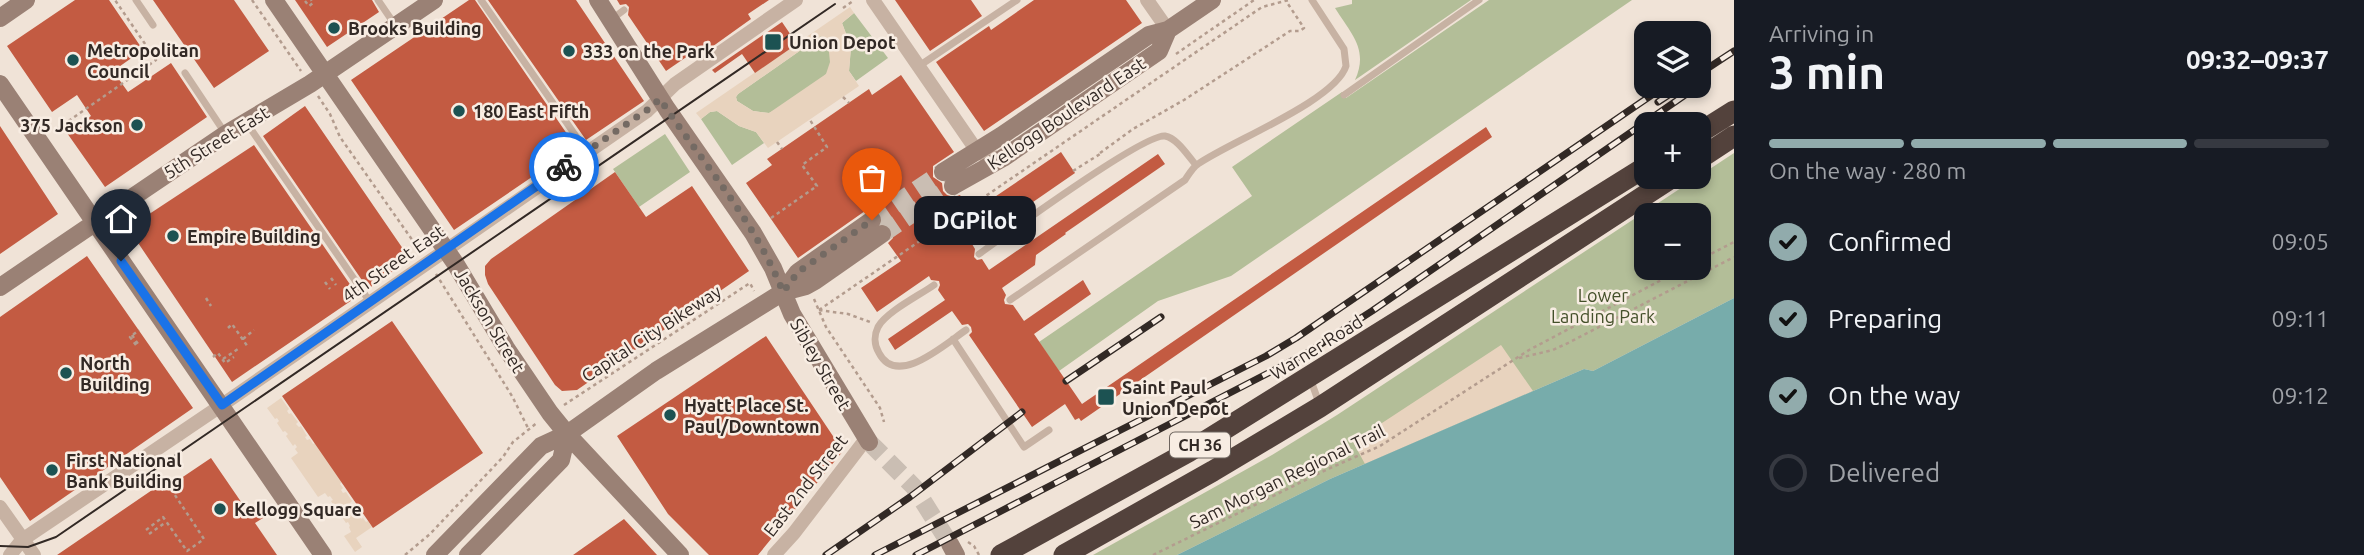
<!DOCTYPE html>
<html lang="en">
<head>
<meta charset="utf-8">
<style>
  body { margin:0; font-family:Ubuntu,sans-serif; background:#242831; color:#f1f3f6; height:100vh; display:flex; flex-direction:column; font-size:26px; white-space:nowrap }
  * { box-sizing:border-box; margin:0 }
  p { font-size:23px; color:#9ea1a6 }
  .icon { flex:none; width:38px; height:38px; fill:none; stroke:currentColor; stroke-width:2; stroke-linecap:round; stroke-linejoin:round }
  .map { position:relative; flex:1; overflow:hidden }
  .drawer { display:flex; flex-direction:column; background:#171b24; width:630px }
  .drawer>* { flex:none }
  .tools { position:absolute; left:1634px; top:21px; display:grid; gap:14px }
  .tools a { display:grid; place-items:center; width:77px; height:77px; border-radius:14px; background:#171b24; box-shadow:0 4px 10px #0003; font-size:35px }
  .pin { position:absolute; display:grid; place-items:center; width:60px; height:60px; color:#fff; margin:-72px -30px; border-radius:50% 50% 50% 0; rotate:-45deg; box-shadow:0 0 7px #0007 }
  .pin .icon { rotate:45deg }
  .courier { position:absolute; display:grid; place-items:center; width:70px; height:70px; margin:-35px; border:5px solid #1a73e8; border-radius:50%; background:#fff; color:#222; box-shadow:0 2px 9px #0007 }
  .bubble { position:absolute; height:49px; border-radius:14px; background:#171b24; box-shadow:0 4px 10px #0003; font-size:23px; font-weight:700; line-height:49px; text-align:center }
  .headline em { font-style:normal; font-weight:700 }
  .headline div { display:flex; flex-direction:column-reverse }
  .headline { display:flex; align-items:center; justify-content:space-between; height:119px; padding:0 35px }
  h1 { font-size:46px; font-weight:700; line-height:52px }
  .bar { display:grid; grid-template-columns:repeat(4,1fr); gap:10px 7px; align-content:center; height:84px; padding:0 35px }
  .bar i { height:9px; border-radius:5px; background:#363941 }
  .bar .active { background:#91abac }
  .bar p { grid-column:span 4 }
  ol { padding:0 35px; list-style:none }
  li { display:flex; align-items:center; gap:21px; height:77px }
  li p { margin-inline-start:auto }
  li .icon { padding:7px; border-radius:50%; background:#91abac; color:#111; stroke-width:4 }
  li:last-child { color:#9ea1a6 }
  li i { width:38px; height:38px; border:4px solid #363941; border-radius:50% }
  main { display:flex; flex:1; min-height:0 }
  .map>svg:first-child { display:block }
</style>
</head>
<body>
<main>
<div class="map">
<svg width="1734" height="555" viewBox="0 0 1734 555">
  <rect width="100%" height="100%" fill="#f0e3d7"/>
  <path fill="#b3be98" fill-rule="evenodd" d="M1352,0h119l-116,80c14,-31 -4,-46 -20,-72l17,-4z
    M1489,0h143l-401,276 -73,25 -99,70 -20,-29 213,-146 -20,-29 110,-75 4,6z
    M854,13l34,45 -32,23 -7,-10 2,-24 -9,-24z
    M821,36c8,8 14,25 7,36 -6,8 -49,37 -59,41l-16,-2 -16,-10 -1,-4 2,-3z
    M717,111l22,15 17,6 8,11 -32,22 -31,-46 9,-7z
    M665,134l25,38 -51,35 -26,-38z
    M1734,153v145l-141,73 -9,-2 -254,110 -153,76h-84l179,-100 65,-40zM1647,215h52v53h-52z"/>
  <path fill="#e8d3be" fill-rule="evenodd" d="M850,7l4,6 -12,10 9,24 -2,24 10,15 -91,62 -12,-16 -17,-6 -22,-15 -7,1 -9,7 -5,-6zM821,36l7,7 2,19 -4,12 -57,39 -16,-2 -16,-10 -1,-4 2,-3z
    M1501,345l32,46 -168,73 -12,-22z
    M281,398l8,11 -2,2 2,3 2,-1 7,9 -2,2 3,3 2,-1 6,10 -2,1 2,3 3,-1 3,5 2,-1 27,39 -2,2 3,4 -2,2 2,3 3,-1 6,9 -2,2 2,3 2,-1 7,9 -2,1 2,4 2,-1 3,4 2,-1 4,6 -16,11 6,9 -7,5 -11,-16 7,-4 -2,-5 1,-1 -2,-4 -2,1 -6,-9 1,-1 -2,-3 -2,1 -6,-10 2,-1 -3,-4 -2,1 -3,-4 -7,4 -27,-39 7,-5 -3,-4 2,-2 -2,-3 -2,2 -7,-10 2,-2 -3,-3 -2,1 -6,-9 2,-2 -2,-3 -2,1 -8,-11z"/>
  <path fill="#77acab" d="M1734,298v257h-557l153,-76 254,-110 9,2z"/>
  <path fill="#c35b42" d="M75,0h34l34,50 -30,21 15,21 43,-29 36,54 -102,70 -38,-54 24,-17 -14,-21 -25,17 -45,-66z
    M153,0h81l35,51 -55,37z
    M295,0h77l7,12 -52,35z
    M469,0h6l101,147 -122,83 -103,-150z
    M488,0h88l68,101 -58,39z
    M617,0h152l-21,14 3,5 -49,35 -4,-5 -32,22 -38,-56 1,-8 -3,-3 -6,1z
    M895,0h76l11,16 -52,35z
    M1034,0h92l16,23 -158,108 -48,-69 53,-36 2,4z
    M782,22l15,22 -42,29 -13,-19 -27,19 -3,-3z
    M901,75l53,77 -21,14v11l9,6 1,8 4,4 7,2 6,-2 11,18 90,-61 14,21 -103,71 3,5 -1,8 3,3 5,-1 7,11 169,-116 7,10 -100,69 1,1 -30,21 -1,10 -33,23 4,7 -2,5 1,4 8,1 11,16 59,-41 8,14 -57,40 48,70 404,-277 6,10 -411,284 -2,-3 -4,2 -10,-16 -33,23 -63,-92 3,-3 -1,-5 -3,-3 -6,1 -10,-14 -57,39 -7,-11 57,-39 -7,-10 2,-5 -1,-4 -8,-1 -2,-4 -52,36 -16,-24 40,-27 -13,-18 5,-5v-6l-2,-5 -8,-4 -2,-10 -9,-4 -7,2 -67,47 -52,-75 26,-18 -5,-6 102,-70 3,6z
    M305,106l105,153 -42,30 -105,-153z
    M0,126l58,88 -58,40z
    M254,145l104,151 -126,86 -104,-154z
    M615,172l31,45 46,-31 57,85 -172,119 -15,1 -7,-6 -67,-101 -3,-9v-9l6,-7z
    M87,256l106,152 -163,113 -30,-44v-160z
    M392,321l91,132 -110,75 -91,-132z
    M766,336l77,115 -85,104h-49l-41,-41 -51,-78z
    M211,458l37,54 7,-6 8,12 -8,5 22,32h-220l101,-69 4,5z
    M624,519l33,36h-84z"/>
  <g fill="none" stroke-linecap="round" stroke-linejoin="round">
    <path stroke="#cabeb3" stroke-width="18" stroke-dasharray="18 9" stroke-linecap="butt" d="M872,220l71,-48
      M882,234l71,-48
      M869,442l45,45 36,57"/>
    <path stroke="#b39c8e" stroke-width="2.5" stroke-dasharray="3.5 3.5" stroke-linecap="butt" d="M252,0l49,71
      M305,1l4,5 4,-3 -2,-3
      M843,8l10,-7
      M1176,54l78,-54
      M318,96l12,18 10,23 80,114
      M843,97l6,6
      M57,129l99,-69 -41,-60
      M777,142l5,7
      M1100,153l33,-24 51,-29 106,-69h10l4,-3 -16,-24 1,-1
      M1073,171l27,-17
      M771,218l46,-32 -15,-21 25,-18 -17,-27
      M401,258l-1,-2 8,-6
      M1699,260l35,-18
      M436,274l76,122 17,34
      M331,278l5,7
      M325,282l5,7
      M206,298l5,8
      M814,299l12,28 54,81 4,14
      M819,310l443,-303 27,-7
      M819,310l29,4 22,8
      M228,328l4,-4 16,23
      M132,335l6,9
      M243,339l11,-9
      M136,345l-6,-8 9,-7
      M213,357l5,-4 7,10 9,-6
      M1519,358l34,-8 17,-8 164,-85
      M223,359l15,-10
      M564,405l186,-122 4,8
      M146,530l17,-13 24,34 17,-12 -41,-62
      M149,534l17,-12
      M968,542l6,4 5,9
      M405,555l25,-21 73,-77 10,-15 25,-20
      M1153,555l175,-86 52,-23 149,-96 155,-82"/>
    <path stroke="#c7b2a3" stroke-width="7" d="M136,0l17,25
      M378,0l17,25
      M481,0l106,152
      M612,19l12,-9
      M919,66l98,-66
      M185,73l40,60
      M1344,95l135,-95
      M246,122l124,180
      M979,254c25,-18 165,-121 186,-118 12,2 23,20 31,29
      M934,285c-14,10 -48,27 -56,42 -4,8 -4,18 1,26 18,35 66,-9 87,-23
      M1010,300l175,-120c4,-6 8,-13 13,-16 33,-23 137,-63 148,-98l-2,-17 -32,-49
      M953,339l71,108 25,-17
      M1310,378l9,25"/>
    <path stroke="#c7b2a3" stroke-width="14" d="M873,0l104,151 11,6 15,1
      M1147,0l21,30
      M0,507l34,48
      M10,555l12,-15 200,-135 425,-294 28,-27 121,-84
      M774,555l20,-22 72,-94"/>
    <path stroke="#9a8175" stroke-width="18" d="M274,0l181,263 51,85 44,65 17,21 113,121
      M598,0l69,109 86,124 20,35 19,46 77,128
      M0,18l26,-18
      M0,84l323,471
      M943,172l58,-36 148,-101 19,-5 44,-30
      M953,186l50,-28 156,-107 9,-21
      M0,287l226,-153 84,-50 124,-84
      M783,292l15,-20 74,-52
      M950,544l6,11
      M435,555l106,-109 26,-12 89,-63 127,-79 23,-6 9,-5 67,-47
      M468,555l93,-95 6,-26"/>
    <path stroke="#53423c" stroke-width="21" d="M1699,133l35,-22
      M1699,159l35,-23
      M1001,555l187,-103 459,-286
      M1064,555l149,-84 107,-64 353,-230"/>
    <path stroke="#322925" stroke-width="2" d="M0,546l28,1 28,-10 779,-533"/>
    <defs>
      <path id="rail" d="M1699,74l35,-23
        M1658,102l24,-16
        M1066,381l95,-64
        M826,555l84,-58 112,-85
        M875,555l391,-199 30,-18 369,-252
        M916,555l391,-202 65,-42 326,-225"/>
    </defs>
    <use href="#rail" stroke="#322925" stroke-width="7"/>
    <use href="#rail" stroke="#f8ede3" stroke-width="4.5" stroke-dasharray="13" stroke-linecap="butt"/>
  </g>
  <g fill="none" stroke-linecap="round" stroke-linejoin="round">
    <path stroke="#746a63" stroke-width="7" stroke-dasharray="0 12.6" d="M564,167l83,-57 13,-11c42,63 95,122 123,193l15,-20 74,-52"/>
    <path stroke="#1a73e8" stroke-width="9" d="M121,261l101,144 342,-238"/>
  </g>
  <g fill="#1c5252" stroke="#f8ede3" stroke-width="2.5">
    <circle cx="334" cy="28" r="7"/>
    <rect x="764" y="33" width="18" height="18" rx="3.5"/>
    <circle cx="569" cy="51" r="7"/>
    <circle cx="73" cy="60" r="7"/>
    <circle cx="459" cy="111" r="7"/>
    <circle cx="137" cy="125" r="7"/>
    <circle cx="173" cy="236" r="7"/>
    <circle cx="66" cy="373" r="7"/>
    <rect x="1097" y="388" width="18" height="18" rx="3.5"/>
    <circle cx="670" cy="415" r="7"/>
    <circle cx="52" cy="470" r="7"/>
    <circle cx="220" cy="509" r="7"/>
  </g>
  <g text-anchor="middle" dominant-baseline="central" stroke-width="5" stroke-linejoin="round" paint-order="stroke">
    <rect fill="#f8ede3" stroke="#6d645e" stroke-width="2" x="1170" y="432.5" width="60" height="25" rx="5"/>
    <g font-size="16" font-weight="bold" fill="#322925">
      <text x="1200" y="445">CH 36</text>
    </g>
    <g font-size="18" font-weight="bold" fill="#322925" stroke="#f8ede3" text-anchor="start">
      <text x="348" y="28">Brooks Building</text>
      <text x="789" y="42">Union Depot</text>
      <text x="87" y="50">Metropolitan<tspan x="87" dy="21">Council</tspan></text>
      <text x="583" y="51">333 on the Park</text>
      <text x="473" y="111">180 East Fifth</text>
      <text x="123" y="125" text-anchor="end">375 Jackson</text>
      <text x="187" y="236">Empire Building</text>
      <text x="80" y="363">North<tspan x="80" dy="21">Building</tspan></text>
      <text x="1122" y="387">Saint Paul<tspan x="1122" dy="21">Union Depot</tspan></text>
      <text x="684" y="405">Hyatt Place St.<tspan x="684" dy="21">Paul/Downtown</tspan></text>
      <text x="66" y="460">First National<tspan x="66" dy="21">Bank Building</tspan></text>
      <text x="234" y="509">Kellogg Square</text>
    </g>
    <g font-size="18" fill="#322925" stroke="#f8ede3">
      <text transform="translate(1066 113) rotate(-34)">Kellogg Boulevard East</text>
      <text transform="translate(216 142) rotate(-32)">5th Street East</text>
      <text transform="translate(393 263) rotate(-35)">4th Street East</text>
      <text transform="translate(490 320) rotate(59)">Jackson Street</text>
      <text transform="translate(651 333) rotate(-33)">Capital City Bikeway</text>
      <text transform="translate(1316 347) rotate(-32)">Warner Road</text>
      <text transform="translate(821 364) rotate(60)">Sibley Street</text>
      <text transform="translate(1287 476) rotate(-26)">Sam Morgan Regional Trail</text>
      <text transform="translate(805 485) rotate(-52)">East 2nd Street</text>
    </g>
    <g font-size="18" fill="#44502a" stroke="#f8ede3">
      <text x="1603" y="295">Lower<tspan x="1603" dy="21">Landing Park</tspan></text>
    </g>
  </g>
</svg>
<div class="tools">
<a><svg class="icon" aria-label="layers" viewBox="0 0 24 24"><path d="M12 4l9 5-9 5-9-5zM3 14l9 5 9-5"/></svg></a>
<a>+</a>
<a>−</a>
</div>
<div class="pin" style="left:872px;top:220px;background:#ea580c"><svg class="icon" aria-label="bag" viewBox="0 0 24 24"><path d="M5 8h14l-1 12H6zM9 8a3 3 0 0 1 6 0"/></svg></div>
<div class="pin" style="left:121px;top:261px;background:#1f2937"><svg class="icon" aria-label="home" viewBox="0 0 24 24"><path d="M3 11l9-7 9 7M6 9v11h12V9"/></svg></div>
<div class="courier" style="left:564px;top:167px"><svg class="icon" aria-label="bike" viewBox="0 0 24 24"><circle cx="6" cy="16" r="4"/><circle cx="18" cy="16" r="4"/><path d="M6 16l4-8h5l3 8M10 8l3 8H6M13 5h3"/></svg></div>
<div class="bubble" style="left:914px;top:196px;width:122px">DGPilot</div>
</div>
<section class="drawer">
<div class="headline"><div><h1>3 min</h1><p>Arriving in</p></div><em>09:32–09:37</em></div>
<div class="bar"><i class="active"></i><i class="active"></i><i class="active"></i><i></i><p>On the way · 280 m</p></div>
<ol>
<li><svg class="icon" aria-label="check" viewBox="0 0 24 24"><path d="M5 12l5 5 9-10"/></svg>Confirmed<p>09:05</p></li>
<li><svg class="icon" aria-label="check" viewBox="0 0 24 24"><path d="M5 12l5 5 9-10"/></svg>Preparing<p>09:11</p></li>
<li><svg class="icon" aria-label="check" viewBox="0 0 24 24"><path d="M5 12l5 5 9-10"/></svg>On the way<p>09:12</p></li>
<li><i></i>Delivered</li>
</ol>
</section>
</main>
</body>
</html>
